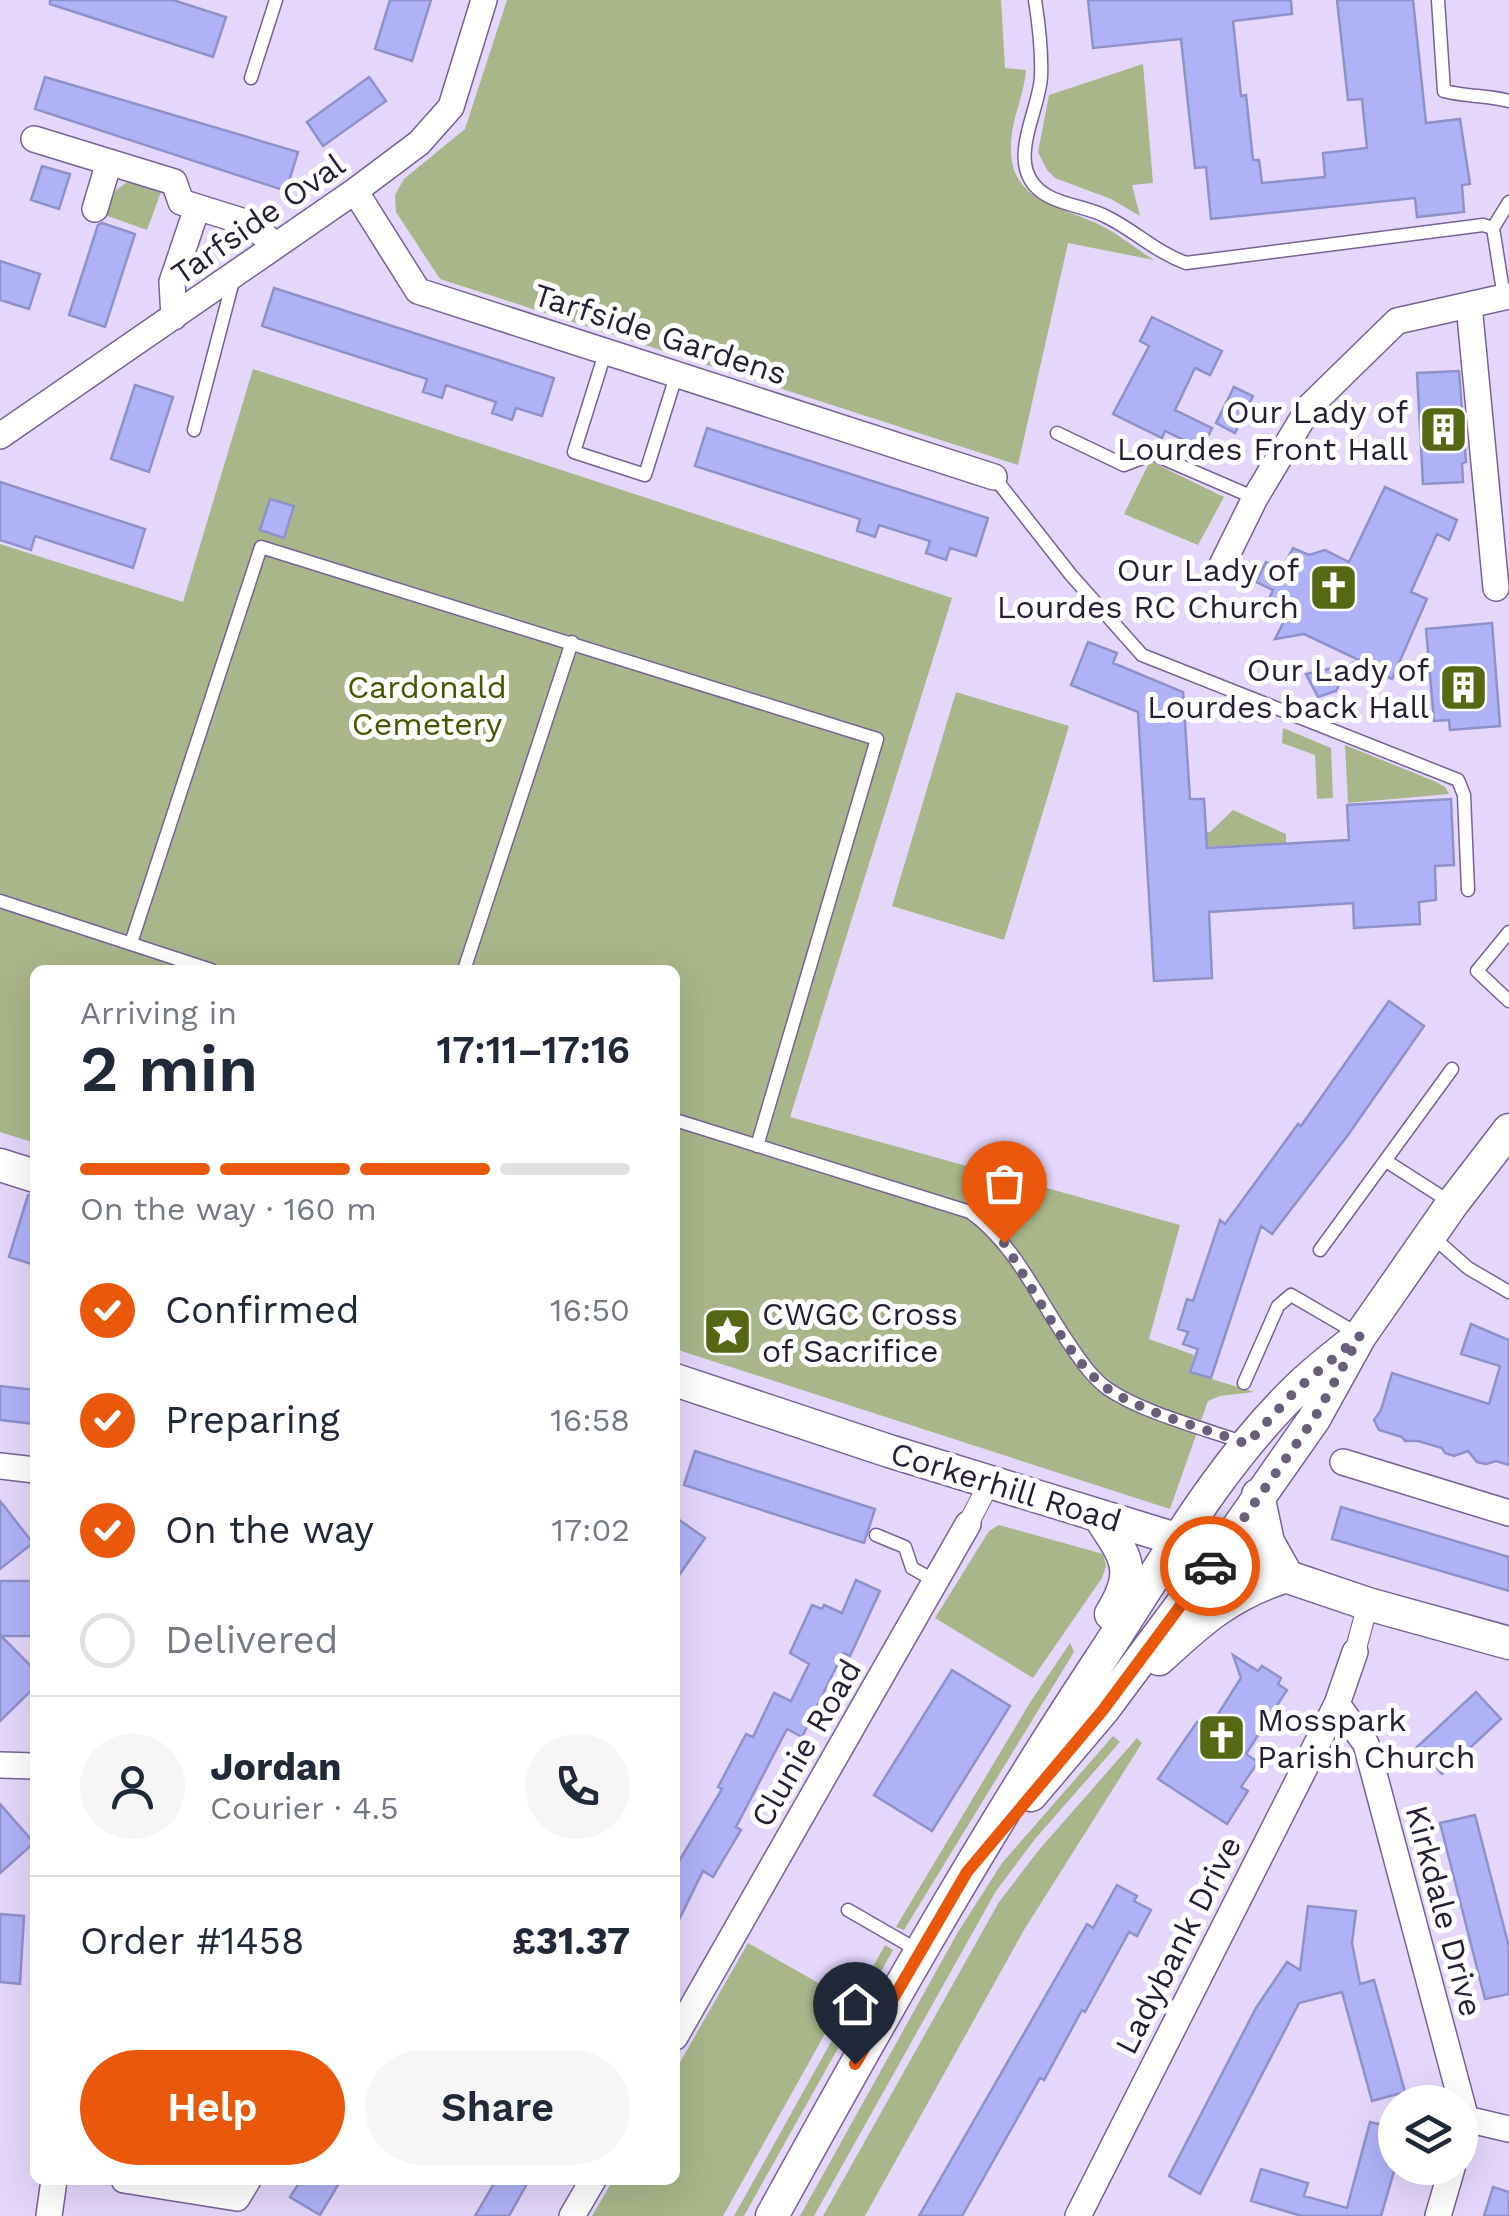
<!DOCTYPE html>
<html lang="en">
<head>
<meta charset="utf-8">
<style>
  body { margin:0; font-family:"Work Sans",sans-serif; background:#f6f6f7; color:#1f2937; height:100vh; display:flex; flex-direction:column; font-size:38px; white-space:nowrap }
  * { box-sizing:border-box; margin:0 }
  p { font-size:32px; color:#747a83 }
  .icon { flex:none; width:55px; height:55px; fill:none; stroke:currentColor; stroke-width:2; stroke-linecap:round; stroke-linejoin:round }
  .map { position:relative; flex:1; overflow:hidden }
  .side { position:absolute; left:30px; top:965px; width:650px; height:1220px; display:flex; flex-direction:column; background:#fff; border-radius:15px; box-shadow:0 10px 40px #0002 }
  .side>* { flex:none }
  .buttons { position:absolute; left:1378px; top:2085px; display:grid; gap:20px }
  .buttons a { display:grid; place-items:center; width:100px; height:100px; border-radius:50%; background:#fff; box-shadow:0 10px 40px #0002; font-size:50px }
  .pin { position:absolute; display:grid; place-items:center; width:85px; height:85px; color:#fff; margin:-102px -42px; border-radius:50% 50% 50% 0; rotate:-45deg; box-shadow:0 0 10px #0007 }
  .pin .icon { rotate:45deg }
  .courier { position:absolute; display:grid; place-items:center; width:100px; height:100px; margin:-50px; border:8px solid #ea580c; border-radius:50%; background:#fff; color:#222; box-shadow:0 2px 12px #0007 }
  .headline em { font-style:normal; font-weight:600 }
  .headline div { display:flex; flex-direction:column-reverse }
  .headline { display:flex; align-items:center; justify-content:space-between; height:170px; padding:0 50px }
  h1 { font-size:65px; font-weight:600; line-height:75px }
  .bar { display:grid; grid-template-columns:repeat(4,1fr); gap:15px 10px; align-content:center; height:120px; padding:0 50px }
  .bar i { height:12px; border-radius:8px; background:#e0e1e3 }
  .bar .current { background:#ea580c }
  .bar p { grid-column:span 4 }
  .line { display:flex; align-items:center; gap:25px; padding:0 50px; border-top:2px solid #e0e1e3 }
  .line div { flex:1 }
  .round { display:grid; place-items:center; flex:none; width:105px; height:105px; border-radius:52px; background:#f6f6f7 }
  ol { padding:0 50px; list-style:none }
  li { display:flex; align-items:center; gap:30px; height:110px }
  li p { margin-inline-start:auto }
  li .icon { padding:10px; border-radius:50%; background:#ea580c; color:#fff; stroke-width:4 }
  li:last-child { color:#747a83 }
  li i { width:55px; height:55px; border:5px solid #e0e1e3; border-radius:50% }
  .cta { display:flex; gap:20px; margin-top:auto; padding:20px 50px }
  .cta a { flex:1; height:115px; border-radius:60px; background:#ea580c; color:#fff; font-size:40px; font-weight:600; line-height:115px; text-align:center }
  .cta a+a { background:#f6f6f7; color:#1f2937 }
  .map>svg:first-child { display:block }
</style>
</head>
<body>
<div class="map">
<svg width="1509" height="2216" viewBox="0 0 1509 2216">
  <rect width="100%" height="100%" fill="#e4d7fb"/>
  <path fill="#a9b68a" d="M507,0h494l4,68 21,2c-2,26 -15,50 -15,76 -2,58 53,60 91,80 18,9 34,23 52,34l-86,-17 -50,222 -578,-186 -44,-67 -1,-17 9,-16 61,-50z
    M1143,64l10,119 -21,2 8,31 -29,-17 -56,-21 -8,-8 -9,-18 11,-57z
    M130,180l31,12 -14,38 -42,-15 11,-25z
    M253,369l699,229 -162,519 390,108 -31,114 45,16 -5,17 65,20 -34,4 -12,5 -38,108 -495,-160v-379h-640v173l-35,-11v-588l183,58z
    M1150,461l74,36 -26,48 -74,-31z
    M956,692l113,34 -65,214 -112,-34z
    M1283,728l48,20 2,50 -16,1 -2,-44 -33,-12z
    M1345,745l89,36 11,6 4,7 -101,9z
    M1233,810l53,24v9l-84,4 -1,-15h9z
    M999,1525l104,29 3,12 -4,12 -69,100 -98,-60 54,-87z
    M1070,1643l4,9 -170,278 -8,-3 135,-226z
    M1113,1736l7,6 -85,97 -39,52 -182,325h-14l158,-284 44,-69z
    M1137,1738l5,5 -118,187 -159,286h-42l176,-314 39,-51z
    M748,1943l97,55 -122,218h-131l21,-36h62v-109z
    M885,1945l8,5 -149,266h-10z"/>
  <path fill="#afb2f7" stroke="#8f91ca" stroke-width="2.5" d="M50,0h123l53,17 -13,40 -163,-53z
    M390,0h41l-19,61 -37,-12z
    M1088,0h203l1,14 -59,7 8,75 5,-1 7,65h6l3,23 63,-6 -2,-24 44,-5 -5,-49 -14,1 -11,-100h76l13,123 34,-4 10,65 -8,1 2,27 -47,5 -2,-19 -204,21 -5,-52 -11,1 -14,-129 -88,9z
    M45,77l253,75 -12,39 -251,-82z
    M369,77l17,24 -63,45 -16,-24z
    M42,166l28,8 -11,35 -28,-9z
    M102,223l33,11 -30,93 -36,-12 29,-90z
    M0,261l40,13 -11,35 -29,-9z
    M274,288l280,90 -12,38 -26,-8 -4,12 -20,-7 4,-11 -50,-17 -4,13 -19,-6 4,-13 -165,-53z
    M1152,317l70,34 -12,24 -15,-7 -20,42 37,18 -10,21 -37,-18 -3,7 -49,-24 36,-68 -9,-5z
    M1459,371l7,91 -4,1 1,19 -40,2 -6,-111z
    M135,385l38,12 -24,75 -38,-13z
    M1234,387l19,9 -18,37 -19,-10z
    M707,428l281,90 -12,38 -26,-8 -4,12 -20,-7 4,-12 -51,-16 -4,12 -18,-6 3,-12 -165,-53z
    M0,482l145,47 -12,39 -98,-32 -4,14 -31,-10z
    M1385,487l72,33 -8,20 -12,-6 -26,58 16,7 -35,80 -37,-17 6,-1 -57,-27 -29,5 13,-26 -21,-10 6,-13 -17,-8 10,-20 16,7 11,-21 16,7 16,-5 24,12z
    M270,499l24,7 -10,32 -24,-8z
    M1492,623l8,103 -50,4 -1,-10 -15,1 -8,-92z
    M1088,642l29,11 -4,10 70,29 7,107h14l3,49 142,-8 -2,-35 104,-6 3,66 -19,1 1,34 -17,2 1,22 -66,4 -1,-25 -144,9 3,66 -58,3 -16,-269 -67,-27z
    M1349,664l-13,27 -18,6 -12,-23z
    M1389,1001l35,25 -76,109 -76,99 -11,-8 -50,152 -21,-6 8,-23 -15,-5 5,-12 -10,-3 9,-30 6,2 27,-81 5,4 73,-100 3,2z
    M28,1195h7v70l-26,-8z
    M1471,1324l38,16v125l-13,-4 -10,3 -9,-2 -9,-11 -14,5 -9,-3 -3,-5 -24,-7h-13l-3,-4 -23,-7 -5,-10 7,-10 11,-37 97,31 11,-38 -39,-12z
    M0,1386l35,4v34l-35,-4z
    M695,1451l180,58 -11,34 -180,-58z
    M0,1501l33,42 -33,26z
    M1341,1507l168,50v34l-177,-52z
    M675,1517l30,21 -30,43z
    M856,1580l24,11 -30,65 -7,-3 -41,84 -15,-8 -51,98 5,3 -28,47 -10,-6 -28,57v-60l47,-79 -4,-2 28,-53 7,3 21,-44 17,8 18,-37 -19,-11 22,-48 10,4 2,-4 18,8z
    M0,1581h33v55h-32l34,34v17l-35,34z
    M1233,1655l25,16 4,-5 19,12 -3,6 9,6 -41,64 12,8 -17,25 7,4 -21,33 -69,-45 39,-57 11,8 33,-52z
    M952,1670l58,36 -78,125 -58,-36z
    M1476,1692l25,27 -59,55 -25,-27z
    M0,1804l34,39 -34,30z
    M1475,1815l34,132v47l-24,5 -45,-176z
    M1117,1885l20,11 -3,5 17,9 -14,26 -8,-4 -44,80 -3,-2 -38,70 -4,-2 -78,138h-43l168,-292 6,4z
    M1308,1906l48,5 -4,32 8,41 14,-4 31,112 -33,9 -30,-109 -43,11 -99,191 -31,-18 87,-168 31,-46 13,8z
    M0,1914l24,2 -4,68 -20,-2z
    M1370,2122l25,6v40l-14,48h-79l-51,-15 10,-32 47,14 -4,13 43,12z
    M301,2180h40l-21,35 -30,-18z
    M496,2180h33l-20,36h-34z
    M1493,2187l16,5v24h-25z"/>
  <g fill="none" stroke-linecap="round" stroke-linejoin="round">
    <defs>
      <path id="service" d="M1035,0c4,25 7,51 6,77 -2,37 -40,93 7,119 18,10 40,11 59,21 28,14 49,35 79,46l297,-38 10,3 11,69
        M1438,0l6,91c22,6 44,4 65,10
        M251,78l25,-78
        M1493,228l16,-26
        M606,350l-32,102 71,23 32,-102
        M194,430l40,-153
        M1057,433l67,32 29,-11 102,44
        M994,477l77,98 71,80 316,125 6,15 4,95
        M0,901l211,69
        M1509,932l-32,39 32,30
        M131,943l130,-396 616,192 -120,407
        M464,970l108,-328
        M675,1120l295,92c44,31 68,86 98,130 11,16 23,35 40,47 33,23 97,40 137,54
        M1386,1161l64,41
        M1432,1236l36,32 41,24
        M1320,1250l132,-181
        M1244,1383l34,-77 13,-11 67,39
        M876,1535l29,12 7,21 25,14
        M848,1910l71,41"/>
      <path id="pedestrian" d="M968,1524l23,-44
        M1355,1652l13,-48"/>
      <path id="minor" d="M34,139l140,43 7,20 67,21 28,22
        M355,191l63,100 576,186
        M95,209l14,-47
        M1469,305l27,283
        M174,317l-2,-35 25,-74
        M0,436l355,-245 64,-48 32,-36 33,-107
        M1220,569l35,-71 55,-92 87,-85 112,-25
        M1343,1462l166,51
        M0,1466l35,4
        M1355,1652l-18,52 29,40 100,375 -6,19
        M0,1765l35,1
        M675,2037l293,-513
        M1466,2119l43,10
        M124,2180l113,18 11,-18
        M49,2216l5,-36
        M572,2216l21,-36
        M1078,2216l259,-512
        M1438,2216l14,-48"/>
      <path id="tertiary" d="M0,1165l35,11
        M675,1380l214,71 290,89 189,64 141,39
        M1258,1495l10,47 19,34
        M1099,1516c26,40 40,53 12,98
        M1159,1659c42,-39 72,-66 128,-83
        M1031,1795l72,-85 117,-157 94,-134 46,-83 92,-132 57,-74
        M772,2216c104,-189 209,-376 328,-556 61,-92 117,-193 196,-270 20,-20 43,-37 64,-54"/>
    </defs>
    <use href="#service" stroke="#776297" stroke-width="15"/>
    <use href="#pedestrian" stroke="#776297" stroke-width="22"/>
    <use href="#minor" stroke="#776297" stroke-width="28"/>
    <use href="#tertiary" stroke="#776297" stroke-width="35"/>
    <use href="#service" stroke="#fff" stroke-width="12"/>
    <use href="#pedestrian" stroke="#fff" stroke-width="20"/>
    <use href="#minor" stroke="#fff" stroke-width="25"/>
    <use href="#tertiary" stroke="#fff" stroke-width="32"/>
  </g>
  <g fill="none" stroke-linecap="round" stroke-linejoin="round">
    <path stroke="#695f7a" stroke-width="10" stroke-dasharray="0 18" d="M1004,1243c25,39 68,122 104,146 38,25 96,39 139,55l49,-54 64,-54 -46,83 -104,147"/>
    <path stroke="#ea580c" stroke-width="12" d="M855,2064l112,-192 136,-162 107,-144"/>
  </g>
  <defs>
    <symbol id="building-square" viewBox="-11 -11 22 22"><rect x="-9" y="-9" width="18" height="18" rx="4" fill="#556813" stroke="#fff"/><path d="M-4-6H4V6H1V3H-1V6H-4ZM-2.5-4.3h1.7v1.8h-1.7ZM.8-4.3h1.7v1.8H.8ZM-2.5-1h1.7V.8h-1.7ZM.8-1h1.7V.8H.8Z" fill="#fff"/></symbol>
    <symbol id="church-square" viewBox="-11 -11 22 22"><rect x="-9" y="-9" width="18" height="18" rx="4" fill="#556813" stroke="#fff"/><path d="M-1.2-6h2.4v3.5h3.3v2.4h-3.3V6h-2.4V-.1h-3.3v-2.4h3.3Z" fill="#fff"/></symbol>
    <symbol id="sight-square" viewBox="-11 -11 22 22"><rect x="-9" y="-9" width="18" height="18" rx="4" fill="#556813" stroke="#fff"/><path d="M0-6L1.8-2.2L6-1.7L2.9 1.2L3.7 5.4L0 3.3L-3.7 5.4L-2.9 1.2L-6-1.7L-1.8-2.2Z" fill="#fff"/></symbol>
  </defs>
  <g fill-rule="evenodd">
    <use href="#building-square" x="1416" y="402" width="55" height="55"/>
    <use href="#church-square" x="1306" y="560" width="55" height="55"/>
    <use href="#building-square" x="1436" y="660" width="55" height="55"/>
    <use href="#sight-square" x="700" y="1304" width="55" height="55"/>
    <use href="#church-square" x="1194" y="1710" width="55" height="55"/>
  </g>
  <g text-anchor="middle" dominant-baseline="central" stroke-width="10" stroke-linejoin="round" paint-order="stroke">
    <g font-size="32" fill="#271e34" stroke="#fff">
      <text transform="translate(258 219) rotate(-35)">Tarfside Oval</text>
      <text transform="translate(660 334) rotate(18)">Tarfside Gardens</text>
      <text transform="translate(1006 1487) rotate(17)">Corkerhill Road</text>
      <text transform="translate(806 1743) rotate(-60)">Clunie Road</text>
      <text transform="translate(1444 1911) rotate(75)">Kirkdale Drive</text>
      <text transform="translate(1178 1945) rotate(-63)">Ladybank Drive</text>
    </g>
    <g font-size="32" fill="#271e34" stroke="#fff" text-anchor="end">
      <text x="1408" y="412">Our Lady of<tspan x="1408" dy="37">Lourdes Front Hall</tspan></text>
      <text x="1299" y="570">Our Lady of<tspan x="1299" dy="37">Lourdes RC Church</tspan></text>
      <text x="1429" y="670">Our Lady of<tspan x="1429" dy="37">Lourdes back Hall</tspan></text>
      <text x="762" y="1314" text-anchor="start">CWGC Cross<tspan x="762" dy="37">of Sacrifice</tspan></text>
      <text x="1257" y="1720" text-anchor="start">Mosspark<tspan x="1257" dy="37">Parish Church</tspan></text>
    </g>
    <g font-size="32" fill="#465701" stroke="#fff">
      <text x="427" y="687">Cardonald<tspan x="427" dy="37">Cemetery</tspan></text>
    </g>
  </g>
</svg>
<div class="buttons">
<a><svg class="icon" aria-label="layers" viewBox="0 0 24 24"><path d="M12 4l9 5-9 5-9-5zM3 14l9 5 9-5"/></svg></a>
</div>
<div class="pin" style="left:1004px;top:1243px;background:#ea580c"><svg class="icon" aria-label="bag" viewBox="0 0 24 24"><path d="M5 8h14l-1 12H6zM9 8a3 3 0 0 1 6 0"/></svg></div>
<div class="pin" style="left:855px;top:2064px;background:#1f2937"><svg class="icon" aria-label="home" viewBox="0 0 24 24"><path d="M3 11l9-7 9 7M6 9v11h12V9"/></svg></div>
<div class="courier" style="left:1210px;top:1566px"><svg class="icon" aria-label="car" viewBox="0 0 24 24"><path d="M5 17H2v-5l4-1 3-4h7l3 4 3 1v5h-3M9 17h6M6 11h13"/><circle cx="7" cy="17" r="2"/><circle cx="17" cy="17" r="2"/></svg></div>
<section class="side">
<div class="headline"><div><h1>2 min</h1><p>Arriving in</p></div><em>17:11–17:16</em></div>
<div class="bar"><i class="current"></i><i class="current"></i><i class="current"></i><i></i><p>On the way · 160 m</p></div>
<ol>
<li><svg class="icon" aria-label="check" viewBox="0 0 24 24"><path d="M5 12l5 5 9-10"/></svg>Confirmed<p>16:50</p></li>
<li><svg class="icon" aria-label="check" viewBox="0 0 24 24"><path d="M5 12l5 5 9-10"/></svg>Preparing<p>16:58</p></li>
<li><svg class="icon" aria-label="check" viewBox="0 0 24 24"><path d="M5 12l5 5 9-10"/></svg>On the way<p>17:02</p></li>
<li><i></i>Delivered</li>
</ol>
<div class="line" style="height:180px"><a class="round"><svg class="icon" aria-label="person" viewBox="0 0 24 24"><circle cx="12" cy="8" r="4"/><path d="M4 21q1-7 8-7t8 7"/></svg></a><div><b>Jordan</b><p>Courier · 4.5</p></div><a class="round"><svg class="icon" aria-label="phone" viewBox="0 0 24 24"><path d="M5 4h4l2 5-3 2q2 4 5 5l2-3 5 2v4C11 20 4 13 5 4z"/></svg></a></div>
<div class="line" style="height:130px"><div>Order #1458</div><b>£31.37</b></div>
<div class="cta"><a>Help</a><a>Share</a></div>
</section>
</div>
</body>
</html>
